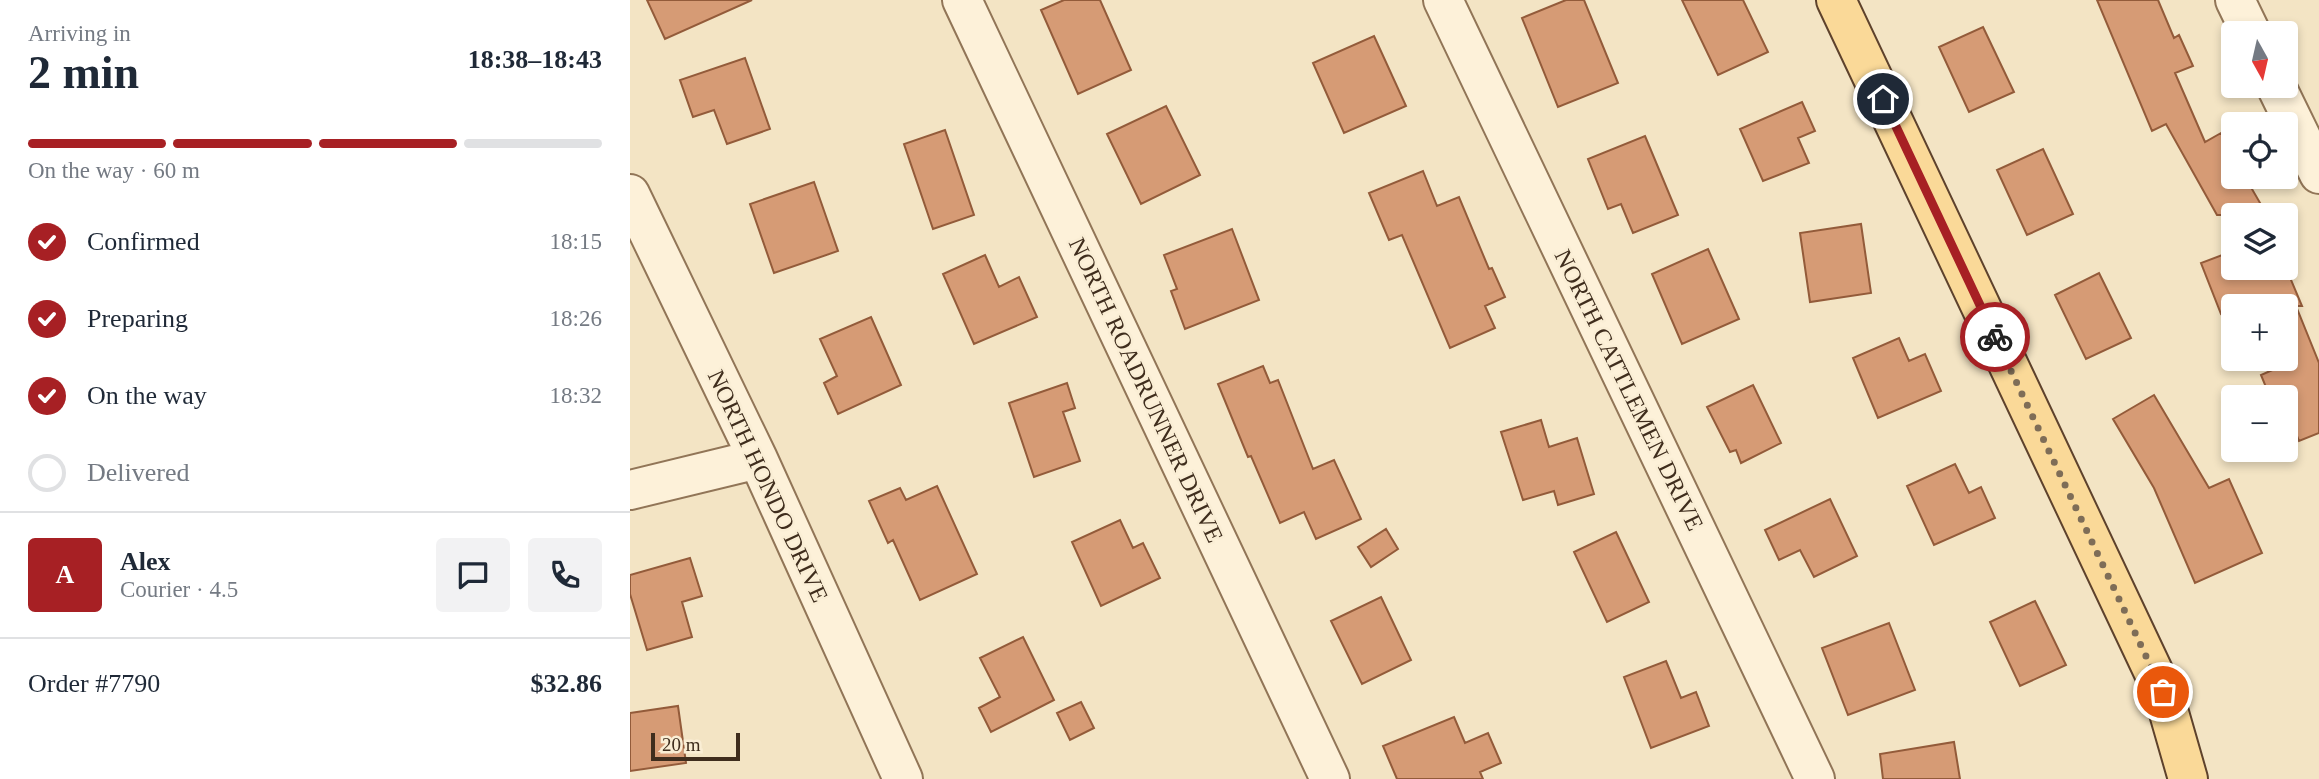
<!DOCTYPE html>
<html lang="en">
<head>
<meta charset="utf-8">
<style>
  body { margin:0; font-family:"Times New Roman",serif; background:#f2f2f3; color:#1f2937; height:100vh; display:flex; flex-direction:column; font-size:26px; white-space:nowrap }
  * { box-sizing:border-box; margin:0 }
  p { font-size:23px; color:#747a83 }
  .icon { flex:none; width:38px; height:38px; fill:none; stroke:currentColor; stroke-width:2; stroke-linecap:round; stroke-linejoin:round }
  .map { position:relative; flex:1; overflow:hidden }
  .panel { display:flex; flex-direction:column; background:#fff; width:630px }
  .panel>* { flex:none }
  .needle { width:46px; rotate:172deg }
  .tools { position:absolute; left:1591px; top:21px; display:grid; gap:14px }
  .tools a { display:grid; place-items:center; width:77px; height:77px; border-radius:7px; background:#fff; box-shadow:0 4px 10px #0003; font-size:35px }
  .scale { position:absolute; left:21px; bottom:18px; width:89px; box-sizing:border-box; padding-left:7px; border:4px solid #3f2d1d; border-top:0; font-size:19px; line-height:24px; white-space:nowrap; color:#3f2d1d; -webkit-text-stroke:5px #faeed5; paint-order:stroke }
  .pin { position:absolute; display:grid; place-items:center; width:60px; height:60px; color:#fff; margin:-30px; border:4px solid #fff; border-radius:50%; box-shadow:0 2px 7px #0007 }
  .courier { position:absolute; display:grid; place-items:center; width:70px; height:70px; margin:-35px; border:5px solid #a72024; border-radius:50%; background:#fff; color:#222; box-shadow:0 2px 9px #0007 }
  .overview em { font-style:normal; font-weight:700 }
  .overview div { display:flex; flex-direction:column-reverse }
  .overview { display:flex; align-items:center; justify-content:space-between; height:119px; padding:0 28px }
  h1 { font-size:46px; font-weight:700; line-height:52px }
  .bar { display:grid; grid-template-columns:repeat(4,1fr); gap:10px 7px; align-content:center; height:84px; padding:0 28px }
  .bar i { height:9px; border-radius:5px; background:#e0e1e3 }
  .bar .on { background:#a72024 }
  .bar p { grid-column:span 4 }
  .line { display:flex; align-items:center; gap:18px; padding:0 28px; border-top:2px solid #e0e1e3 }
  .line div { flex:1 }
  .round { display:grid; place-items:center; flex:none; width:74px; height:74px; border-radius:7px; background:#f2f2f3 }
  ol { padding:0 28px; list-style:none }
  li { display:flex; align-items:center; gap:21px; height:77px }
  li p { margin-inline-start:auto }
  li .icon { padding:7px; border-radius:50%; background:#a72024; color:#fff; stroke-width:4 }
  li:last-child { color:#747a83 }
  li i { width:38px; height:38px; border:4px solid #e0e1e3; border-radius:50% }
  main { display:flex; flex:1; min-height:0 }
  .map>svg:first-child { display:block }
</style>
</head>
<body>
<main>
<section class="panel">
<div class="overview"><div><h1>2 min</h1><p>Arriving in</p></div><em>18:38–18:43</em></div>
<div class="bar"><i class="on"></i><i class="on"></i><i class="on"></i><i></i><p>On the way · 60 m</p></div>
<ol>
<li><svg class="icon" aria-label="check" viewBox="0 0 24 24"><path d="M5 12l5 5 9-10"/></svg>Confirmed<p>18:15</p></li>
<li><svg class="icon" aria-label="check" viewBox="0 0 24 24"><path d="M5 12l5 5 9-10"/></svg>Preparing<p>18:26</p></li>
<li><svg class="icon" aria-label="check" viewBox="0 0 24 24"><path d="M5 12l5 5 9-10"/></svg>On the way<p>18:32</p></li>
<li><i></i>Delivered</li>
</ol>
<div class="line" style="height:126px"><b class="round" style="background:#a72024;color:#fff">A</b><div><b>Alex</b><p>Courier · 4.5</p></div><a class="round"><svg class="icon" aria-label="chat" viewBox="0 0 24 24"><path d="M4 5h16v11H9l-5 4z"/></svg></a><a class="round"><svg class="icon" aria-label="phone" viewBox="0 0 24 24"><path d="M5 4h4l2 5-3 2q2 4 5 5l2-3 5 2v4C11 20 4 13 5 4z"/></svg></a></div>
<div class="line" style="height:91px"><div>Order #7790</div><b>$32.86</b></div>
</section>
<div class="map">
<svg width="1689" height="779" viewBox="0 0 1689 779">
  <rect width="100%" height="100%" fill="#f3e4c4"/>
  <path fill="#d69b75" stroke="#935b3a" stroke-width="2" d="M17,0h105l-87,39z
    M434,0h36l31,70 -53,24 -37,-84z
    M936,0h18l34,83 -60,24 -36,-89z
    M1052,0h61l25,52 -50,23z
    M1467,0h61l16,38 5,-3 14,31 -18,7 30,69 16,-9 12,22v22h12l18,31 -13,7h-33l-51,-91 -14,7z
    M1353,27l31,65 -45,20 -30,-65z
    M744,36l32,70 -62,27 -31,-70z
    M115,58l25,71 -43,15 -13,-34 -21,7 -13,-37z
    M1172,102l13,29 -17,7 11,25 -46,18 -23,-52z
    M536,106l34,69 -59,29 -34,-70z
    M315,130l29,85 -41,14 -29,-85z
    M1015,136l33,79 -45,18 -12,-29 -13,5 -20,-50z
    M1413,149l30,65 -46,21 -30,-65z
    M793,171l14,35 22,-9 30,72 3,-1 13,29 -20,9 10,22 -45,20 -48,-113 -13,5 -20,-47z
    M184,182l24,69 -64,22 -24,-69z
    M1231,224l10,69 -61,9 -10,-69z
    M602,229l27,71 -74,29 -14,-38 6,-2 -13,-34z
    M1078,249l31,70 -57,25 -30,-70z
    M1603,251v17h53l16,38h-6l23,57v70l-20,8 -13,-32v-12h-16l-9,-22 25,-11v-58h-53v4l-12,4 -20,-51z
    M355,255l14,32 20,-10 18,40 -63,27 -31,-70z
    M1469,273l32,65 -45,21 -31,-64z
    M241,317l30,68 -63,29 -14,-31 13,-7 -17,-37z
    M1269,338l10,23 16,-7 16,37 -63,27 -25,-60z
    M633,366l7,17 8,-3 35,89 21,-9 27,59 -45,20 -12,-27 -24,11 -29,-67 -3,1 -30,-73z
    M437,383l8,25 -12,4 17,49 -46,16 -25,-74z
    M1123,385l28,58 -40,20 -5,-13 -6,2 -23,-45z
    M1524,395l55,93 20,-9 33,74 -67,30 -41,-95 -41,-69z
    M911,420l8,27 28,-9 17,56 -36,11 -4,-14 -31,9 -22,-68z
    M1325,464l14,29 12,-6 14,31 -61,27 -27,-59z
    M307,486l40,88 -57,26 -27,-60 -5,3 -19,-42 31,-13 6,12z
    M1200,499l27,57 -43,21 -14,-27 -21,10 -14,-30z
    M490,520l13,28 10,-5 17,35 -59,28 -29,-64z
    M756,529l12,20 -27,18 -13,-20z
    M986,532l33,70 -42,20 -33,-70z
    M60,558l12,38 -20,6 10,35 -45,13 -17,-56v-19z
    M751,597l30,63 -49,24 -31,-63z
    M1405,601l31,64 -46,21 -30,-64z
    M1259,623l26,67 -67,25 -26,-67z
    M393,637l31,63 -63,32 -12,-24 21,-11 -20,-39z
    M1036,661l15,37 15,-6 13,34 -58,22 -27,-71z
    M451,702l13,26 -24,12 -13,-27z
    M48,706l8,57 -56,8v-58z
    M824,717l11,26 23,-10 13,30 -21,9 3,7h-86l-14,-33z
    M1324,742l6,37h-77l-3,-25z"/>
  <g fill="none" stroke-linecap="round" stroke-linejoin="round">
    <defs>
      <path id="minor" d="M332,0l368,779
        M813,0l372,779
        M1605,0l16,33
        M1646,86l43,88
        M0,194l128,265 145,320
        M0,490l128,-31"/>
      <path id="major" d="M1206,0l327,692 25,87"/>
    </defs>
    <use href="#minor" stroke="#917557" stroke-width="42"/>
    <use href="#major" stroke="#5e422c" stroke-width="42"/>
    <use href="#minor" stroke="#fdf1d9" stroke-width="38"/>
    <use href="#major" stroke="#fad998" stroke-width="38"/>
  </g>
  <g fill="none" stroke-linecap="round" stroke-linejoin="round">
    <path stroke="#7e6d57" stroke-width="7" stroke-dasharray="0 12.6" d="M1365,337l168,355"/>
    <path stroke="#a72024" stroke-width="9" d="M1253,99l112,238"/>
  </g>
  <g text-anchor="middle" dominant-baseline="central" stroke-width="5" stroke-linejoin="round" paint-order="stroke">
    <g font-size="24" fill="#3f2d1d" stroke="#faeed5">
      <text transform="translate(516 390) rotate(65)">NORTH ROADRUNNER DRIVE</text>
      <text transform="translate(999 390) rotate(64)">NORTH CATTLEMEN DRIVE</text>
      <text transform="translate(138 486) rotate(65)">NORTH HONDO DRIVE</text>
    </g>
  </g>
</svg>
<div class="tools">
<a><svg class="needle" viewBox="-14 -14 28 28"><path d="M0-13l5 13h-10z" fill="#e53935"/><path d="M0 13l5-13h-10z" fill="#747a83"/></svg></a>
<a><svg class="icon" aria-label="locate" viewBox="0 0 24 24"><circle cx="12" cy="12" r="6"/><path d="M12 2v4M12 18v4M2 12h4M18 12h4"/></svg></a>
<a><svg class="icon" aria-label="layers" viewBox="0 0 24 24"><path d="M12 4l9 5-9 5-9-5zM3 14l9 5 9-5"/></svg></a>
<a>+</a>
<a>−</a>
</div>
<div class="scale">20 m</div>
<div class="pin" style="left:1533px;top:692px;background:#ea580c"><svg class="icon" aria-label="bag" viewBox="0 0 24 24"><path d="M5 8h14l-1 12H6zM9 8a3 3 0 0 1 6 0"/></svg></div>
<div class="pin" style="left:1253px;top:99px;background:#1f2937"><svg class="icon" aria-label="home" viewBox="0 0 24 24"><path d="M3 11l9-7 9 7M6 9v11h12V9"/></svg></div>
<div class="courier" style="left:1365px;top:337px"><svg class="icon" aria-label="bike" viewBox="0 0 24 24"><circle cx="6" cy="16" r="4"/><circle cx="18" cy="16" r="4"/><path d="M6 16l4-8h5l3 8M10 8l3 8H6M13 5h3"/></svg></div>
</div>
</main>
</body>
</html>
